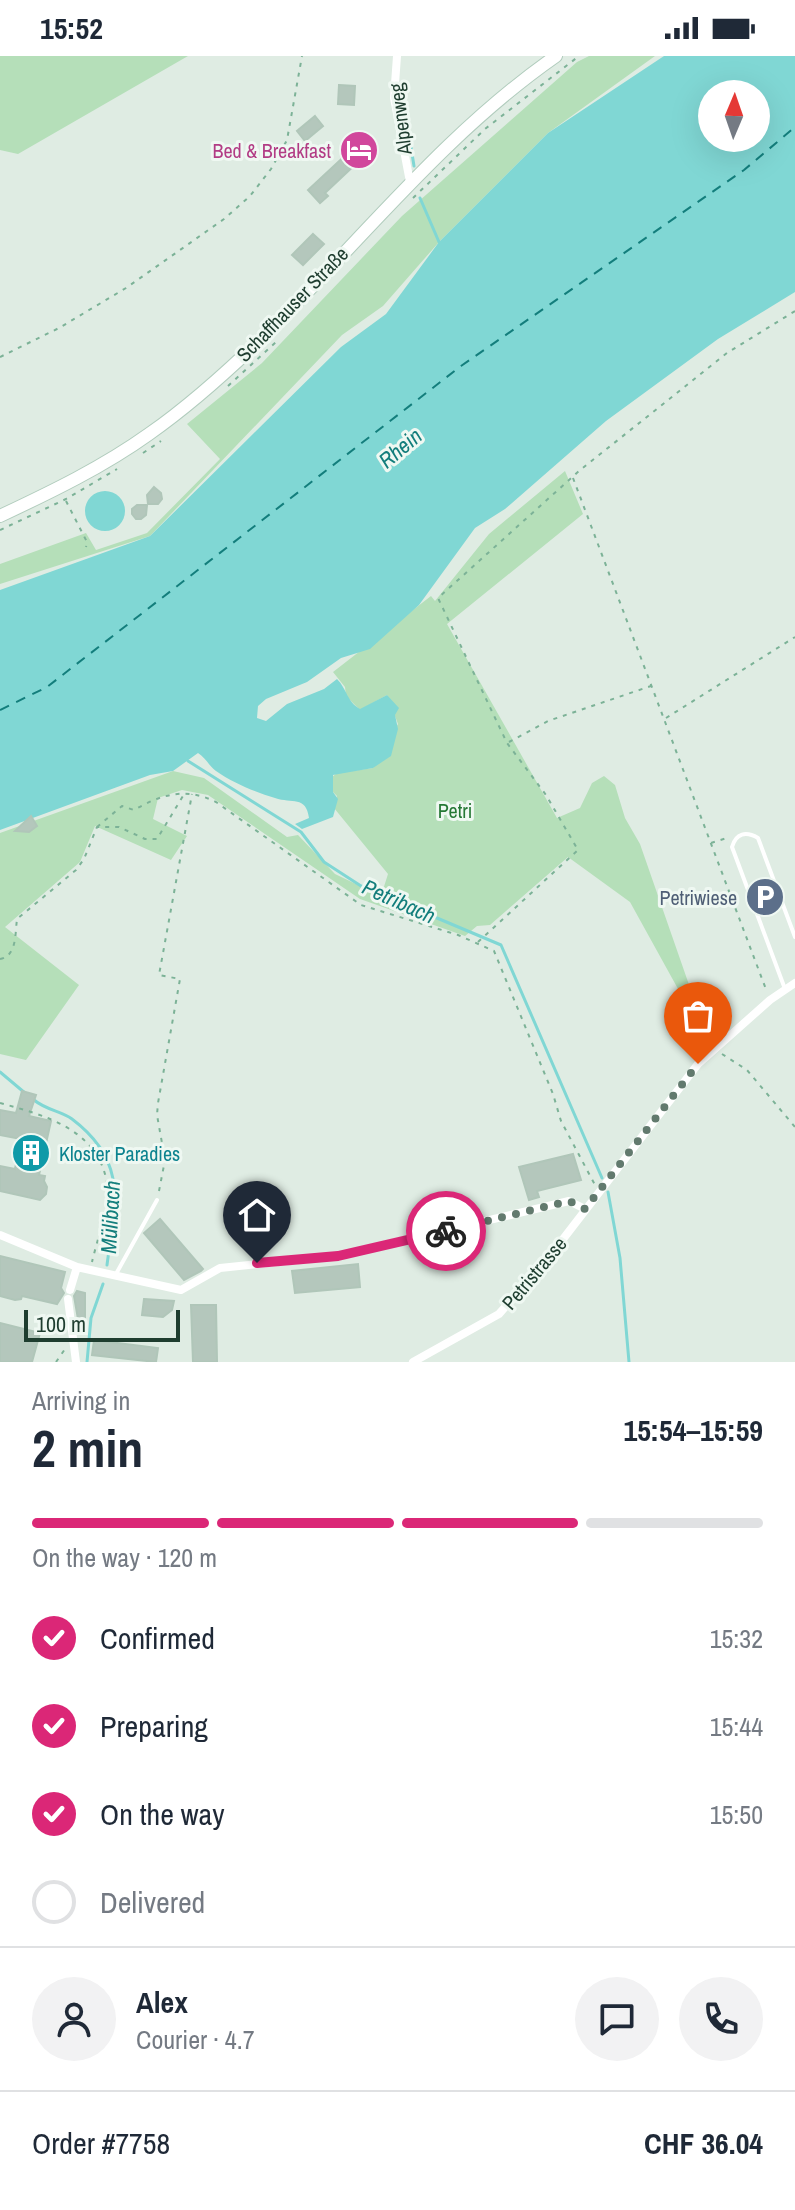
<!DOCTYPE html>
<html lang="en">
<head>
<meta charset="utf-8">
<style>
  body { margin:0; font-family:"Archivo Narrow",sans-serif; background:#f2f2f3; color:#1f2937; height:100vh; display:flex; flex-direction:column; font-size:30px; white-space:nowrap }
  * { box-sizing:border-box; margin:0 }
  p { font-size:26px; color:#747a83 }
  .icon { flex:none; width:44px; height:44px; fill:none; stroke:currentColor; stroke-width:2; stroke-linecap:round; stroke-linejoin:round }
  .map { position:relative; height:1306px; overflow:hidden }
  .panel { display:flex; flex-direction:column; background:#fff; flex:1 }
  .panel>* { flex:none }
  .needle { width:52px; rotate:2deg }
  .controls { position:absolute; left:698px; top:24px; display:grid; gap:16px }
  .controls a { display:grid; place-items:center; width:72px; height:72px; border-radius:50%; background:#fff; box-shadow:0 8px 32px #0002; font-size:40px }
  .scale { position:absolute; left:24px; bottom:20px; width:156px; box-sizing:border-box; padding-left:8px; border:4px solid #1e3d2f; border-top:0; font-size:22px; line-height:28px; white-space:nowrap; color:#1e3d2f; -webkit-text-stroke:6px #eff8f2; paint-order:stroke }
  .pin { position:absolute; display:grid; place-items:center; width:68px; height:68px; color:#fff; margin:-82px -34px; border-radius:50% 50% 50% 0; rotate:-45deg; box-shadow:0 0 8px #0007 }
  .pin .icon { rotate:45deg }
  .courier { position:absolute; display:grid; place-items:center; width:80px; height:80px; margin:-40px; border:6px solid #db2777; border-radius:50%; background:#fff; color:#222; box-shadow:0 2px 10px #0007 }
  .headline em { font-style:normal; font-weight:800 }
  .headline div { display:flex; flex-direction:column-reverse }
  .headline { display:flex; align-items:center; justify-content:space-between; height:136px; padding:0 32px }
  h1 { font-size:52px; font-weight:800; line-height:60px }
  .bar { display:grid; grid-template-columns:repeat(4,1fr); gap:12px 8px; align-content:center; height:96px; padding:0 32px }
  .bar i { height:10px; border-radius:6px; background:#e0e1e3 }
  .bar .selected { background:#db2777 }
  .bar p { grid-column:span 4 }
  .line { display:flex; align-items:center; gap:20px; padding:0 32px; border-top:2px solid #e0e1e3 }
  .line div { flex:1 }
  .round { display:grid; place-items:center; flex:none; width:84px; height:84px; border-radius:42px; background:#f2f2f3 }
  ol { padding:0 32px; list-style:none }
  li { display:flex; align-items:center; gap:24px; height:88px }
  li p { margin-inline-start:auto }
  li .icon { padding:8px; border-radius:50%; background:#db2777; color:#fff; stroke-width:4 }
  li:last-child { color:#747a83 }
  li i { width:44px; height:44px; border:4px solid #e0e1e3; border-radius:50% }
  .status { display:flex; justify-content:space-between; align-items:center; height:56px; padding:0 40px; background:#fff; direction:ltr }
  .status svg { height:22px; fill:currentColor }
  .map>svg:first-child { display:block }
</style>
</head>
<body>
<div class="status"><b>15:52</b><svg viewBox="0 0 49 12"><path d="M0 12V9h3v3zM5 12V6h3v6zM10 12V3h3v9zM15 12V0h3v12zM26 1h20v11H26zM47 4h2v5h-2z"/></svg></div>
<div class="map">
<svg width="795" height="1306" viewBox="0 0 795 1306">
  <rect width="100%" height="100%" fill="#dfece3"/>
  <path fill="#b5dfb9" d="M0,0h188l-170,98 -18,-4z
    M589,0h66l-107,77 -109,109 -56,64 -41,29 -192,201 -150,48v-20l86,-31 10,17 51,-17 73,-74 -33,-35 75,-61 140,-147 175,-154z
    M565,415l18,43 -136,110 110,194 23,-10 12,-25 12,-7 11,9 10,33 15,26 55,158 -7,5 -58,-105 -62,-45 -78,68 -13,1 -12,10 -105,-37 -152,-104 -26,-5 -24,8 -5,21 34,17 -16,24 -76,-34 -15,36 -75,65 74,58 -53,75 -26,-6v-221l173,-62 31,7 83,59 11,-2 37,39 46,22 7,-22 -54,-66 3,-12 -4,-4 -1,-15 5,-4 36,-5 25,-44 -11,-29 -27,15 -14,-14 -1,-9 -12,-15 98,-76 4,5 54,-67z"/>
  <path fill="#80d7d4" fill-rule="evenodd" d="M664,0h131v236l-77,47 -112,82 -101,88 -30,19 -56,77 -49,44 -29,9 -34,24 -41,17 -8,7 -1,12 9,3 21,-17 37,-15 13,-10c10,10 10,23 23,30l27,-14 12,13 -4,7 3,14 -7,27 -18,12 -40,7v17l5,7 -5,18 -31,12 -7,-5 14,-6c-3,-23 -17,-14 -34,-20 -20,-6 -42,-15 -59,-27 -7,-5 -10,-13 -18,-18l-25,18 -23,4 -150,55v-240l150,-54 191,-189 45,-33 53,-72 109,-109zM712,38h44v44h-44z
    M85 455a20 20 0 1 1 40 0a20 20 0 1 1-40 0Z"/>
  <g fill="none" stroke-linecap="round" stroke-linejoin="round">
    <path stroke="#80d7d4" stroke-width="3" d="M401,29l13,81
      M420,142l19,44
      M188,705l113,71 23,30 37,24 140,59 101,233
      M0,1016l25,21
      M34,1044c12,10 27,11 38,19 57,43 43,85 35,146
      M608,1136l12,66 9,104
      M87,1306l4,-44 12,-34"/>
    <path stroke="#137e7c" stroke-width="2" stroke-dasharray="10 8" stroke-linecap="butt" d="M0,654l47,-23 414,-321 283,-196 51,-43"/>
  </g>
  <path fill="#b4c7bc" stroke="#b0c6b9" stroke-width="2" d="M339,29l16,1 -1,19 -16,-1z
    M315,60l8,10 -18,15 -8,-10z
    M355,78l20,20 -11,12 -5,-5 -34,32 3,3 -8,7 -12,-13 42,-39 -7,-6z
    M313,178l11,10 -21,21 -11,-10z
    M154,431l7,6 1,6 -4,5h-10l-1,-9z
    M137,449h10l-1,10 -5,4h-5l-4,-5v-5z
    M31,760l6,10 -8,6 -14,-1z
    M22,1035l14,4 -7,21 22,5 -12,54 6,1 -1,5 3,6 -1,7 -6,6 -40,-9v-25l15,3 6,-30 -21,-4v-25l16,3z
    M573,1098l8,26 -44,11 2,6 -10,3 -10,-33z
    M160,1163l43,50 -2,2 -17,9 -40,-47z
    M0,1200l65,16 -4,16 3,5 -7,11 -35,-8 -1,3 -6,1 -15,-4z
    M358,1208l2,23 -65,6 -3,-22z
    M77,1235l8,2v25l-7,1 -4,-23z
    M144,1243l30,2 -2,9 -9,7 -21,-2z
    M191,1249h25l1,57h-24z
    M0,1267l40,10 -8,29h-32z
    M94,1284l64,8 -2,14 -64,-7z"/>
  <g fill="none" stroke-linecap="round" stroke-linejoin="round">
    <defs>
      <path id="secondary" d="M0,460c51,-24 103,-49 149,-82 40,-28 79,-63 115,-98 97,-95 180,-202 292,-280"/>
    </defs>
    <use href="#secondary" stroke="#b1ccbd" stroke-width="14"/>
    <path stroke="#7cb297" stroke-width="2" stroke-dasharray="4 6" stroke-linecap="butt" d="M413,142l72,-69 94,-73
      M0,301l59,-29 67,-40 98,-69 26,-23 21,-27 16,-29 15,-84
      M228,330l48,-44
      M143,397l18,-12
      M573,422l194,514
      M66,445l21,41 -1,5
      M0,474l66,-31 51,-30
      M666,662l129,-81
      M509,686l39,-21 103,-35
      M97,771l25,-21 12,4c28,-16 52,-23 82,-8l145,103 97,30 36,16 59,143 8,27 34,64
      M711,787l16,-5
      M478,886l100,-92 -32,-55 -39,-52 -69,-145 141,-127 148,-118 68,-42
      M0,903c17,-3 15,-25 17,-40l59,-49 8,-11 13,-32h22l26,12h12l26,-43
      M722,998l25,16 48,57
      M0,1047c44,12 98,26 107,80 3,21 -10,57 -15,79
      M159,1135l6,-31 -8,-45 1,-12 22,-124 -21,-4 33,-181
      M56,1306l9,-13"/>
    <path stroke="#fff" stroke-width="4" d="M785,933l-53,-142c4,-14 14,-16 26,-9l37,99
      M116,1218l41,-74"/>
    <path stroke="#fff" stroke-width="8" d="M397,0l-3,42 16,84
      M0,1179l77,32 104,23 39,-22 118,-12 231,-55 16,8
      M70,1234l7,-23
      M68,1243l8,63
      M413,1306l86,-48 51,-58 148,-192 72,-64 25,-17"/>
    <use href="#secondary" stroke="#fff" stroke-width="12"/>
  </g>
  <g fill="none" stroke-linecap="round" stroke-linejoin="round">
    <path stroke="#627a6e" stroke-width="8" stroke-dasharray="0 14.4" d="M446,1175l123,-30 16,8 113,-145"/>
    <path stroke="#db2777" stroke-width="10" d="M257,1207l81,-7 108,-25"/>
  </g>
  <defs>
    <symbol id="hotel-disc" viewBox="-11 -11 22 22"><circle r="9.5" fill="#d1479c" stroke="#eff8f2"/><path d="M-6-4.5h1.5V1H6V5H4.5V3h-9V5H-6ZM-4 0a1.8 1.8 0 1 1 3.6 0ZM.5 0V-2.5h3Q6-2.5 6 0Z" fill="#fff"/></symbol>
    <symbol id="parking-disc" viewBox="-11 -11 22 22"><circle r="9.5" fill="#5c6f8a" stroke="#eff8f2"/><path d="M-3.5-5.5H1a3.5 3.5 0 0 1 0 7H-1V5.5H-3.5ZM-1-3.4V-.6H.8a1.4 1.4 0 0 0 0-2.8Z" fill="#fff"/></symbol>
    <symbol id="building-disc" viewBox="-11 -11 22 22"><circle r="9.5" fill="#0f9aa8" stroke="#eff8f2"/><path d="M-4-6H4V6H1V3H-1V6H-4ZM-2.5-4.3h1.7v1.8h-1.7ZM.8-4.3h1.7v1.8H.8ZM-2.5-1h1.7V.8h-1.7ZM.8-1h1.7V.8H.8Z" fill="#fff"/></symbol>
  </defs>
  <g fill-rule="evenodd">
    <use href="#hotel-disc" x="337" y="72" width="44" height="44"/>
    <use href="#parking-disc" x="743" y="819" width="44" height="44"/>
    <use href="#building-disc" x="9" y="1075" width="44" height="44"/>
  </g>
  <g text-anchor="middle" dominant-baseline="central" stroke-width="6" stroke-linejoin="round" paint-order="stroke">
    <g font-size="20" fill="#1e3d2f" stroke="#eff8f2">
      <text transform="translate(400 63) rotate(-97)">Alpenweg</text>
      <text transform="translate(292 248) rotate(-46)">Schaffhauser Straße</text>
      <text transform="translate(534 1217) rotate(-50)">Petristrasse</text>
    </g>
    <g font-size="20" fill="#b23c85" stroke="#eff8f2" text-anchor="end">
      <text x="331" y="94">Bed &amp; Breakfast</text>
    </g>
    <g font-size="20" fill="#257835" stroke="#eff8f2">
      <text x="455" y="754">Petri</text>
    </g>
    <g font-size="20" fill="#4e5e75" stroke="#eff8f2" text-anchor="end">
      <text x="737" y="841">Petriwiese</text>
    </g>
    <g font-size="20" fill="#0d838f" stroke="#eff8f2" text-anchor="start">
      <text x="59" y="1097">Kloster Paradies</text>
    </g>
    <g font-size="22" font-style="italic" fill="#137e7c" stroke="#eff8f2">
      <text transform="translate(400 392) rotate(-40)">Rhein</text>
      <text transform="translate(399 845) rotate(24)">Petribach</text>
      <text transform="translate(110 1161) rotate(-87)">Mülibach</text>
    </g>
  </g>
</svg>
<div class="controls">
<a><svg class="needle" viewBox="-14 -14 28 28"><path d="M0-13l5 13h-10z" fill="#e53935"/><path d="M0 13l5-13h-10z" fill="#747a83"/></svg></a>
</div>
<div class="scale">100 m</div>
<div class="pin" style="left:698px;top:1008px;background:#ea580c"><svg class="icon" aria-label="bag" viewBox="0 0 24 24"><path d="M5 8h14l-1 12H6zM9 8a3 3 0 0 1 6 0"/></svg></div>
<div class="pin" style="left:257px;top:1207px;background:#1f2937"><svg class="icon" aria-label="home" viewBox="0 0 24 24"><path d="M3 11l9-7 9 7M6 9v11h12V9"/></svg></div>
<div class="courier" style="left:446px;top:1175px"><svg class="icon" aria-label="bike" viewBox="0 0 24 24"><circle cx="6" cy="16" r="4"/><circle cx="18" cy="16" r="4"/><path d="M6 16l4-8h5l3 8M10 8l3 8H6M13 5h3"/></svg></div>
</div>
<section class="panel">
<div class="headline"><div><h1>2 min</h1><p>Arriving in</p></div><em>15:54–15:59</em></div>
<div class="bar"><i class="selected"></i><i class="selected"></i><i class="selected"></i><i></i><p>On the way · 120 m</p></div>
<ol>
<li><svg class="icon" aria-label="check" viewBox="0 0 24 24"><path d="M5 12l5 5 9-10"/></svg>Confirmed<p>15:32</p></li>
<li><svg class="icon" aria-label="check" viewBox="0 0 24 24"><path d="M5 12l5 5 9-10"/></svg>Preparing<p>15:44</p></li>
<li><svg class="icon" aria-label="check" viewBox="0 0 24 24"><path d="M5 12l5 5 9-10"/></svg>On the way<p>15:50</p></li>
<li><i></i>Delivered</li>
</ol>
<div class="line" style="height:144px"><a class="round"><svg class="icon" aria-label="person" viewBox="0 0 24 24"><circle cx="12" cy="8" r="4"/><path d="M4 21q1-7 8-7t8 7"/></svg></a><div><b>Alex</b><p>Courier · 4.7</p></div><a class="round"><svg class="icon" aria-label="chat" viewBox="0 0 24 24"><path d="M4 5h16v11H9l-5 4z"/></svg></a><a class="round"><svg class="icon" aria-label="phone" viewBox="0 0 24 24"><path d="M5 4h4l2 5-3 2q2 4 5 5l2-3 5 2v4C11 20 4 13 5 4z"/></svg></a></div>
<div class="line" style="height:104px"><div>Order #7758</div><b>CHF 36.04</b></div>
</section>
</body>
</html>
